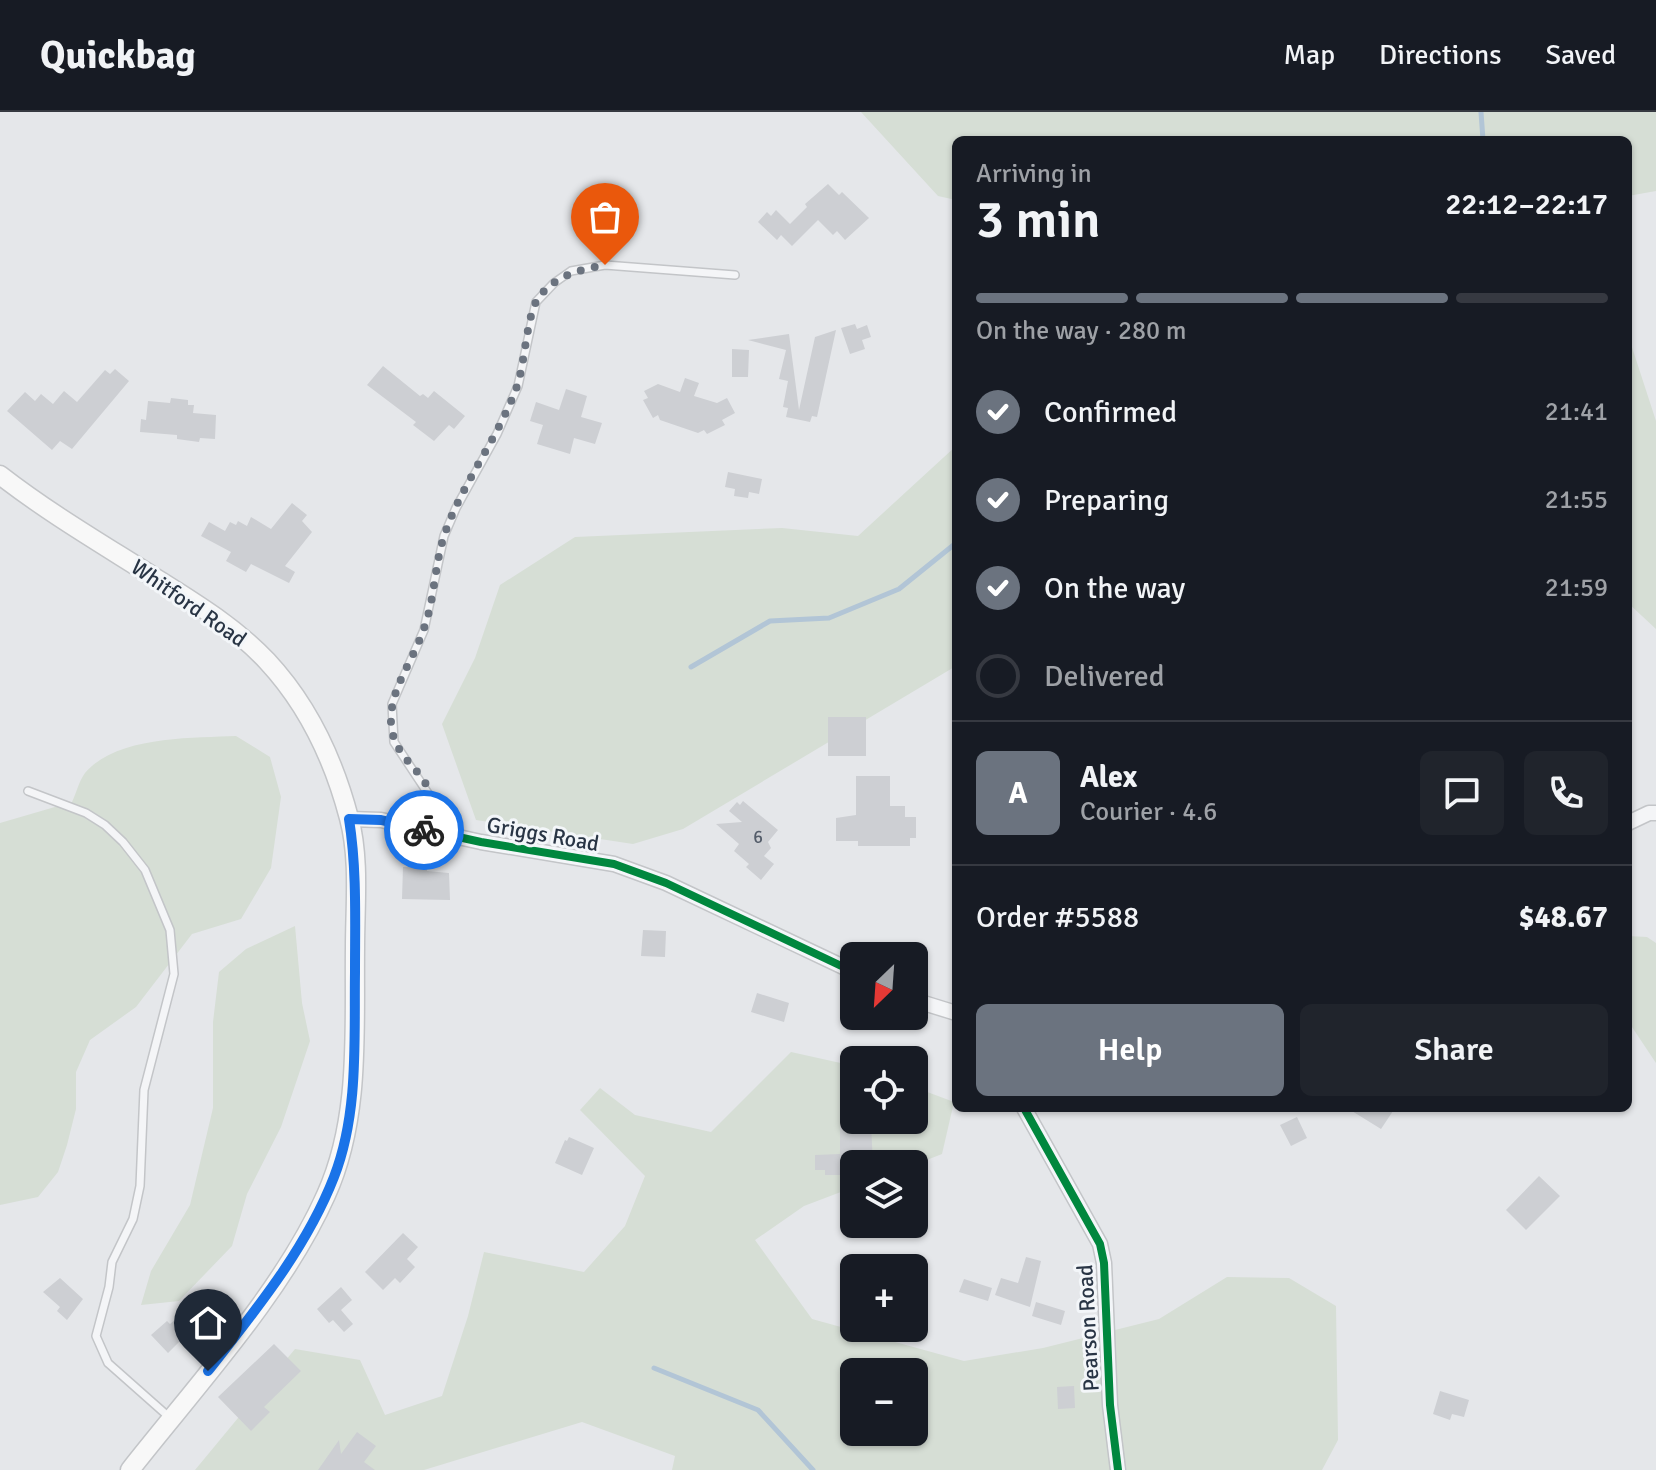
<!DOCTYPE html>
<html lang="en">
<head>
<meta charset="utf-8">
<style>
  body { margin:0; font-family:Signika,sans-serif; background:#20242c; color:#f1f3f6; height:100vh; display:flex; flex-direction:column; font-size:30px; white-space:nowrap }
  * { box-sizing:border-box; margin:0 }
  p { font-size:26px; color:#9ea1a6 }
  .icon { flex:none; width:44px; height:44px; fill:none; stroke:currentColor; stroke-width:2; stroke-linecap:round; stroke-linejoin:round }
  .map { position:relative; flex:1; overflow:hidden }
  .side { position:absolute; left:952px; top:24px; width:680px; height:976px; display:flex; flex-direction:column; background:#171b24; border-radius:12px; box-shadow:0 2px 6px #0004 }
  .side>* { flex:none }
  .needle { width:52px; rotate:205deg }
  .buttons { position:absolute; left:840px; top:830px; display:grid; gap:16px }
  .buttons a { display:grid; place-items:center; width:88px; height:88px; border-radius:12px; background:#171b24; box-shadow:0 2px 6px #0004; font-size:40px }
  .pin { position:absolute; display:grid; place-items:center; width:68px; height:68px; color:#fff; margin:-82px -34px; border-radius:50% 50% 50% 0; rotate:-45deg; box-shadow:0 0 8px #0007 }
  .pin .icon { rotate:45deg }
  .courier { position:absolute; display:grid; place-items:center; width:80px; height:80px; margin:-40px; border:6px solid #1a73e8; border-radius:50%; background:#fff; color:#222; box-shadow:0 2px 10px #0007 }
  .head em { font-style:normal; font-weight:600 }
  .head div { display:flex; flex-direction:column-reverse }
  .head { display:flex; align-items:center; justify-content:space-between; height:136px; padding:0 24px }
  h1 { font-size:52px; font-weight:600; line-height:60px }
  .bar { display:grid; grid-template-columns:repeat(4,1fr); gap:12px 8px; align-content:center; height:96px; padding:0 24px }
  .bar i { height:10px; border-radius:6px; background:#363941 }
  .bar .active { background:#6b737f }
  .bar p { grid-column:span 4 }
  .line { display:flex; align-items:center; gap:20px; padding:0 24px; border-top:2px solid #363941 }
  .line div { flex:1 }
  .round { display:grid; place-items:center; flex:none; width:84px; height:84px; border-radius:12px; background:#20242c }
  ol { padding:0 24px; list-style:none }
  li { display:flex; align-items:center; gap:24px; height:88px }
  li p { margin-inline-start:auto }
  li .icon { padding:8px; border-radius:50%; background:#6b737f; color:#fff; stroke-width:4 }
  li:last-child { color:#9ea1a6 }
  li i { width:44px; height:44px; border:4px solid #363941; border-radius:50% }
  .cta { display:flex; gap:16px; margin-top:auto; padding:16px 24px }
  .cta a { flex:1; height:92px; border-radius:12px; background:#6b737f; color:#fff; font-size:32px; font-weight:600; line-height:92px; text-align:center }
  .cta a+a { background:#20242c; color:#f1f3f6 }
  header { display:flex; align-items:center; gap:48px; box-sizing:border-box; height:112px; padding:0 40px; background:#171b24; border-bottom:2px solid #363941 }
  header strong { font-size:38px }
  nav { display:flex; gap:44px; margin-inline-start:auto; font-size:28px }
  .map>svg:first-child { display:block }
</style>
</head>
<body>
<header>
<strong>Quickbag</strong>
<nav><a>Map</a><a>Directions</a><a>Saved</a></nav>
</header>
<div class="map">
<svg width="1656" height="1358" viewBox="0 0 1656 1358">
  <rect width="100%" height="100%" fill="#e5e7ea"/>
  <path fill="#d6ded5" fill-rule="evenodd" d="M861,0h795v79l-28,5v-56h-672v60l-18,-4z
    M1628,223l28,86v208l-28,-26z
    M956,334v220l-273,163 -50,15 -157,-24 -34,-96 33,-66 25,-73 75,-48 207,-9 76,8z
    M236,624l34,21 11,40 -10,71 -30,51 -49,15 -56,73 -46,33 -14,32v37l-9,36 -9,27 -20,25 -38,8v-382l72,-21c4,-8 7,-21 13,-29 31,-37 107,-35 151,-37z
    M295,814l7,77 8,38 -29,86 -34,67 -15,52 -53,55 -38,4 10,-34 39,-66 23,-97v-86l6,-50 27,-23z
    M1628,824l19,1 9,6v120l-28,-42z
    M791,940l63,14v54h60v-33l40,15 -12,52 -28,11 -60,-1v23l-50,19 -49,34 57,79 152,42 79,-13 116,-29 68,-42 62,1 47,28 2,134 -16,30h-650l3,-14 -93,-34 -158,48h-229l100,-121 65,11 25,55 57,-19 26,-80 16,-64 100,20 41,-46 20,-50 -65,-66 20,-22 35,27 76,17zM854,1260h60v60h-60z"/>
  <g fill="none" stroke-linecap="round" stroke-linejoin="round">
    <path stroke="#b2c5d6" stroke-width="5" d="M1481,0l2,28
      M691,555l79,-46 59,-3 70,-29 57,-46
      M654,1256l104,42 55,60"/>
  </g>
  <path fill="#cdcfd3" d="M828,72l11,11 3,-3 27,26 -24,22 -8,-9 -4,4 -15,-15 -26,26 -11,-11 -4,5 -19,-18 9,-10 4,4 5,-6 14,14 17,-17 -2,-3z
    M855,212l2,5 10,-4 4,12 -9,3 3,9 -15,5 -9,-26z
    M836,218l-19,87 -5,-1 -2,6 -24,-5 2,-9 -5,-1 5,-26 -9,-2 7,-29 -38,-10 41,-6 10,76 16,-73z
    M732,237l17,1 -1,27h-16z
    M383,254l37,30 3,-2 5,4 6,-7 31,25 -11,13 -5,-4 -15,16 -21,-16 3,-3 -49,-37z
    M115,257l14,12 -57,68 -12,-8 -8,9 -45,-39 18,-19 10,9 6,-7 12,10 11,-13 13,11 28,-32 5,4z
    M685,266l14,5 -5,13 23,7 10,-5 8,15 -13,7 3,5 -18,9 -3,-4 -6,3 -38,-13 -2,-5 -5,3 -10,-18 5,-2 -4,-7 14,-7 22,8z
    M566,277l21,7 -6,21 21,6 -7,21 -21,-6 -4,16 -33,-10 6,-19 -13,-4 6,-19 23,8z
    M171,286l17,2v5h6l-1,8 23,2 -1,24 -15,-1 -1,4 -22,-3v-4l-37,-3 1,-13 5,1 2,-19 22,2z
    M728,360l34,7 -3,15 -10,-2 -1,6 -14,-2 1,-7 -10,-2z
    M292,391l15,12 -5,6 10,11 -27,34 10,6 -6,11 -38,-19 -5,8 -20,-11 5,-9 -30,-16 8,-14 16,9 5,-9 6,3 2,-4 9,5 4,-9 20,12z
    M828,605h38v39h-38z
    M856,664h34v30h15v11h11v21h-6v8h-52v-5h-22v-23l20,-3z
    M743,689l35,29 -10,12 3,6 -7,8 10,8 -13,16 -15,-13 3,-3 -15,-13 5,-7 -23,-20 26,-2 -13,-11 8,-9 3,3z
    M403,755l24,1v3l22,2 1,27 -48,-1z
    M643,818l23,1 -1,26 -24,-1z
    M757,881l32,10 -5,19 -33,-10z
    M1347,996h48l-14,21z
    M1297,1005l10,21 -16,8 -11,-21z
    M840,1012h31l2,40h-19v11h-29v-5h-10v-15l25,-1z
    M569,1025l25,11 -12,27 -27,-12 10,-23 2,1z
    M1539,1064l21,20 -34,34 -20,-20z
    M403,1121l15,14 -11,12 8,8 -15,16 -5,-5 -12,12 -18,-18z
    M1026,1145l15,4 -11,46 -35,-12 6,-17 17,5z
    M60,1166l23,21 -16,21 -10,-9 3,-4 -17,-15z
    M964,1167l28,9 -4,13 -29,-9z
    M341,1175l11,13 -11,10 12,14 -9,8 -11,-12 -4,3 -12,-14z
    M1036,1190l29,9 -4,14 -29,-9z
    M183,1201l9,10 -13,11 4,4 -15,15 -17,-18 16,-14 3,3z
    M274,1232l27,27 -37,36 6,5 -19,19 -33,-34z
    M1074,1274l1,22 -17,1 -1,-22z
    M1440,1279l29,9 -5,17 -12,-3 -2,6 -17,-6z
    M357,1320l19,14 -12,16 11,8h-57l21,-30 2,14z"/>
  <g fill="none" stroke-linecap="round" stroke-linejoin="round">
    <defs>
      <path id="lane" d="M28,679l58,22 19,12 18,17 22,28 25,60 4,44 -30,116 -4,96 -7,33 -21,43 -3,25 -13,49 12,27 61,54
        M432,719l1,-30 -39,-59 -2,-38 32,-74 20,-94 12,-28 41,-74 21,-48 18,-84 18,-19 17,-12 34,-6 130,10"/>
      <path id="street" d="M349,707l32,1 100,22 133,22 52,19 188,89
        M1628,711l21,-10h7
        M914,888l42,13
        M1024,996l76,136 4,19 6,142 8,65"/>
      <path id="secondary" d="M0,363c49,38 102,69 154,102 40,25 81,50 113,84 41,44 67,100 82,157 11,41 6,87 6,129 -1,82 6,171 -29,248 -43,97 -131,192 -196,275"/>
    </defs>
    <use href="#lane" stroke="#c3c5c8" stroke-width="10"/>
    <use href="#street" stroke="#c3c5c8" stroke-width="17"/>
    <use href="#secondary" stroke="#c3c5c8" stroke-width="21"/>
    <use href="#lane" stroke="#f4f5f7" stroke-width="7"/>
    <use href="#street" stroke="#f4f5f7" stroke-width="14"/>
    <use href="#secondary" stroke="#f8f8f8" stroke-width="18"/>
    <defs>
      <path id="cycleway" d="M349,707l32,1 100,22 133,22 52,19 188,89
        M1024,996l76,136 4,19 6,142 8,65"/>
    </defs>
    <use href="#cycleway" stroke="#f3f6f9" stroke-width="13"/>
    <use href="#cycleway" stroke="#00873e" stroke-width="8"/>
  </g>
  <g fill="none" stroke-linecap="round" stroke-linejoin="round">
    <path stroke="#6b737f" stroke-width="8" stroke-dasharray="0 14.4" d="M424,718l8,1c1,-9 3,-21 1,-30 -8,-34 -44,-43 -42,-85 2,-31 22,-56 32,-85 12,-31 11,-64 21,-95 17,-51 53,-96 72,-147 9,-23 10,-70 21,-89 16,-24 41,-30 68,-35"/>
    <path stroke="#1a73e8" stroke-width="10" d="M208,1259c47,-60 98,-122 126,-194 25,-64 20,-138 21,-205 0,-51 2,-102 -6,-153l32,1 43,10"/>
  </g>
  <g text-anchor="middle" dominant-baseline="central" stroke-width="6" stroke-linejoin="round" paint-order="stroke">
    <g font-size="18" fill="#535c69">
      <text x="758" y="725">6</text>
    </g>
    <g font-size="22" fill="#293545" stroke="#f3f6f9">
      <text transform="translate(189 491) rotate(35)">Whitford Road</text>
      <text transform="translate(543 722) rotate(10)">Griggs Road</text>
      <text transform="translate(1088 1216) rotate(-93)">Pearson Road</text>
    </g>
  </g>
</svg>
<div class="buttons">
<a><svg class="needle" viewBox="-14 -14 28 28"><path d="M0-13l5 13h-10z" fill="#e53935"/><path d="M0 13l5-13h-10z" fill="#9ea1a6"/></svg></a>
<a><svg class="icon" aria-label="locate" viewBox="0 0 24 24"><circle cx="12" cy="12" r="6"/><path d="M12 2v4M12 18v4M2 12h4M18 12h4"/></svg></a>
<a><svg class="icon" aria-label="layers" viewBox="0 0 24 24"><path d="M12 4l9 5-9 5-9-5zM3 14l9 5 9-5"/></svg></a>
<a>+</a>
<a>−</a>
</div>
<div class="pin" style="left:605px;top:153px;background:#ea580c"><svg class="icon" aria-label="bag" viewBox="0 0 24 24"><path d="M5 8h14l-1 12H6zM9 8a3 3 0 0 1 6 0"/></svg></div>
<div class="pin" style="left:208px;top:1259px;background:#1f2937"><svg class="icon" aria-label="home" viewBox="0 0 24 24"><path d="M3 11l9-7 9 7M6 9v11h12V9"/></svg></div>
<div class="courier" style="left:424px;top:718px"><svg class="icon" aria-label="bike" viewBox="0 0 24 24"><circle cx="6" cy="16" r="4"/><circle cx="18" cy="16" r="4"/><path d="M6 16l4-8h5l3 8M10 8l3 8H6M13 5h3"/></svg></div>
<section class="side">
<div class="head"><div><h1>3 min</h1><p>Arriving in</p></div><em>22:12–22:17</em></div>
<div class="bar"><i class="active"></i><i class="active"></i><i class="active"></i><i></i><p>On the way · 280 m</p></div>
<ol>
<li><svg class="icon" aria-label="check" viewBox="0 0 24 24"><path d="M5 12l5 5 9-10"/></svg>Confirmed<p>21:41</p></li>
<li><svg class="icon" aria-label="check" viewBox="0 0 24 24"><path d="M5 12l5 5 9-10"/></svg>Preparing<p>21:55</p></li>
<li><svg class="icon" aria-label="check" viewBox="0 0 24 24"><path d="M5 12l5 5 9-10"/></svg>On the way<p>21:59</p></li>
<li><i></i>Delivered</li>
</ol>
<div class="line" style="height:144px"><b class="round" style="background:#6b737f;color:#fff">A</b><div><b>Alex</b><p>Courier · 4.6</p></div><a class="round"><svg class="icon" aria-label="chat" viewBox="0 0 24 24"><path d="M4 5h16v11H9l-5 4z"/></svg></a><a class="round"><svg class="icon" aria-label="phone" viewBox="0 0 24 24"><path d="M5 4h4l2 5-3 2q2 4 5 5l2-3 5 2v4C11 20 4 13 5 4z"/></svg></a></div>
<div class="line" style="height:104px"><div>Order #5588</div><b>$48.67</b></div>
<div class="cta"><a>Help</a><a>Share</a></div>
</section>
</div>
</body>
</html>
